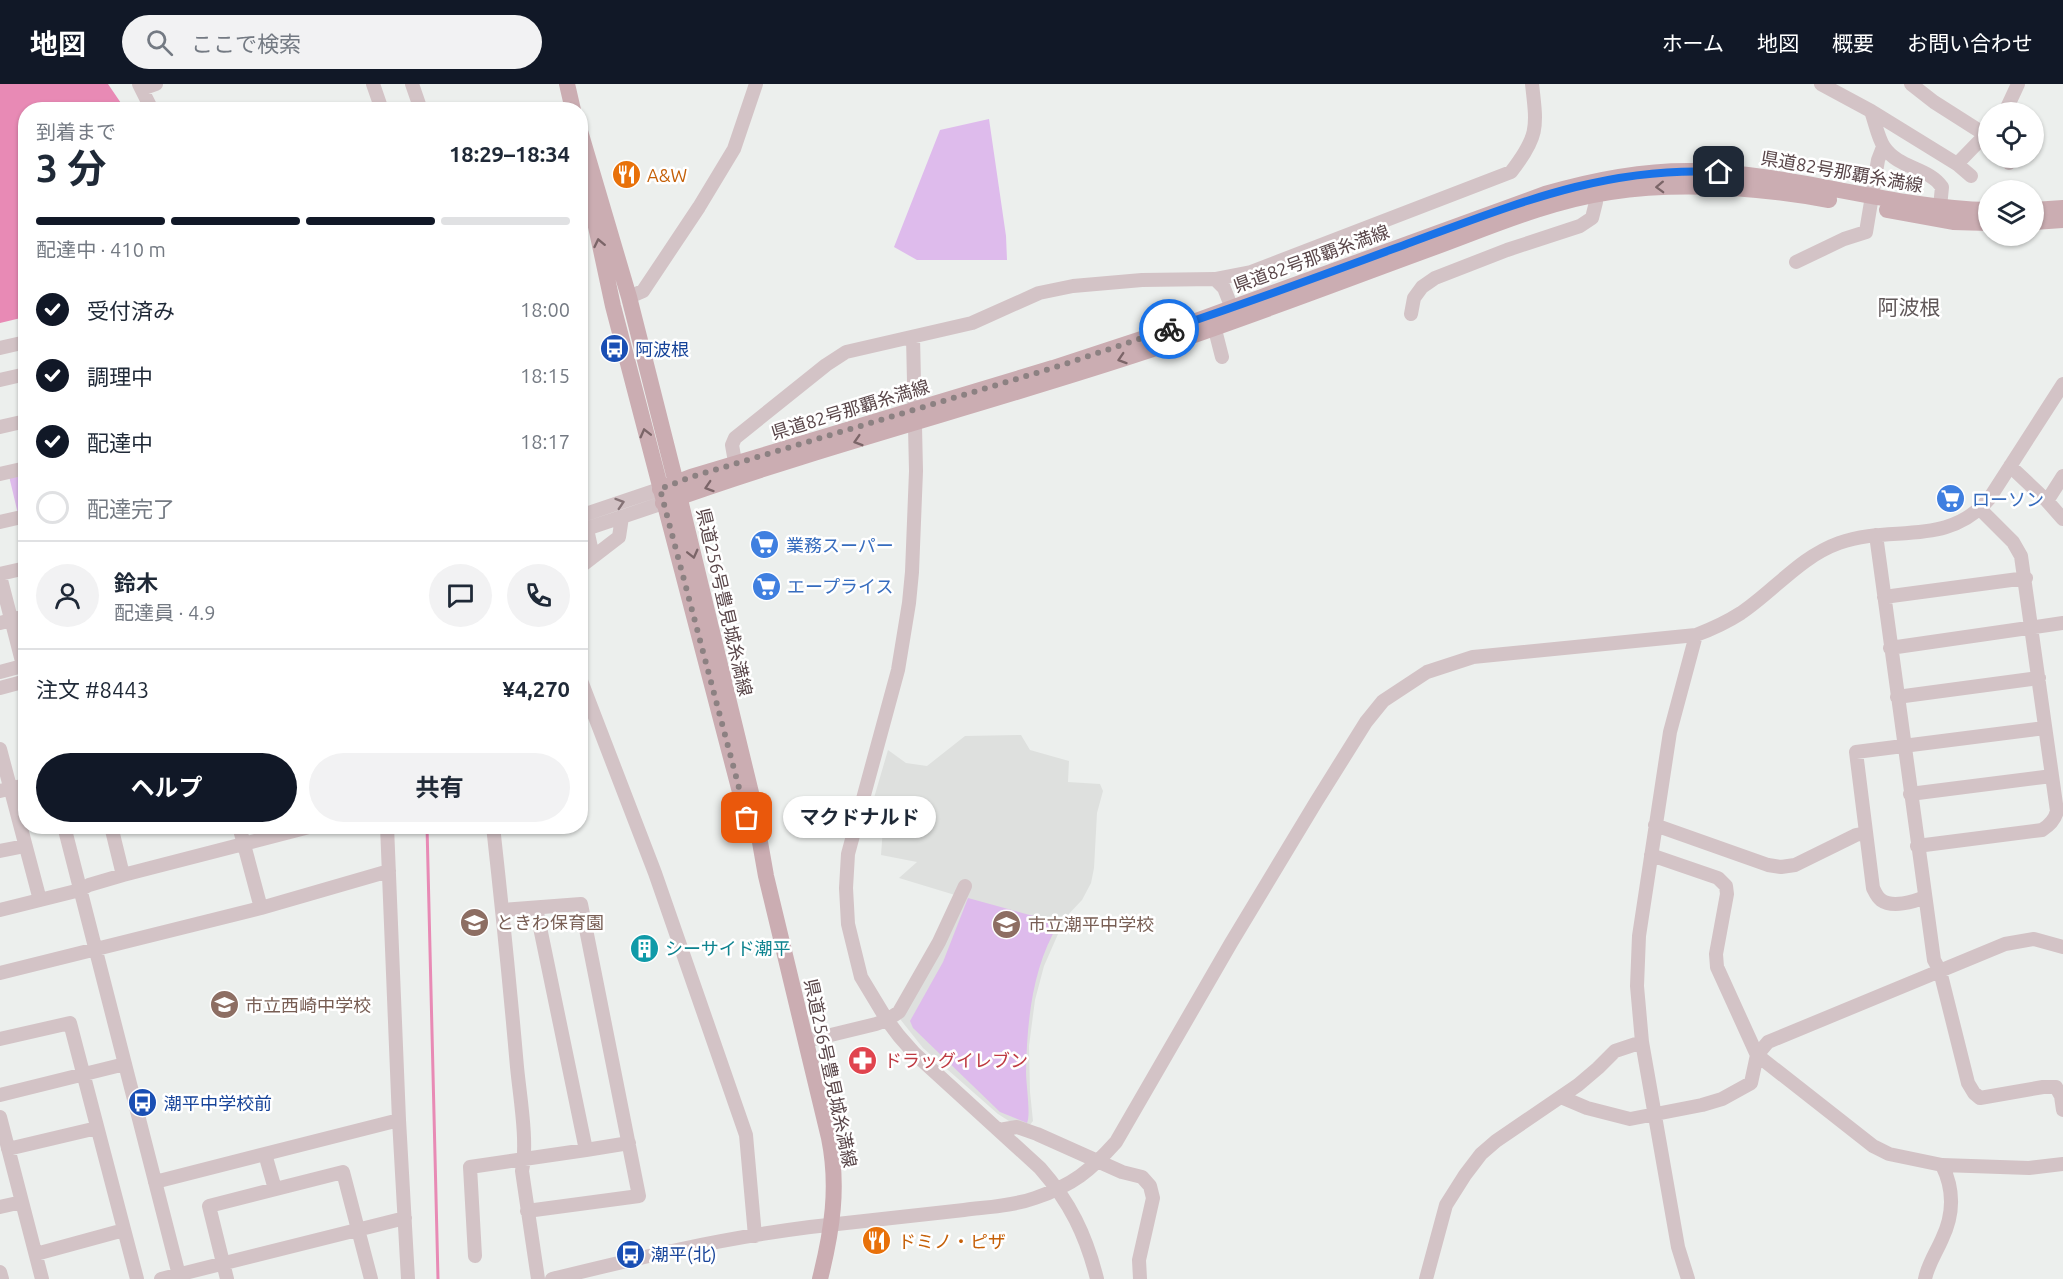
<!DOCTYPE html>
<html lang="ja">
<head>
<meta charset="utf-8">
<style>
  body { margin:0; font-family:Ubuntu,"Noto Sans JP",sans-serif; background:#f2f2f3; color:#1f2937; height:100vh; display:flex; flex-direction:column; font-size:22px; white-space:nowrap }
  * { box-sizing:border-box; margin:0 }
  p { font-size:20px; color:#747a83 }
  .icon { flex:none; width:33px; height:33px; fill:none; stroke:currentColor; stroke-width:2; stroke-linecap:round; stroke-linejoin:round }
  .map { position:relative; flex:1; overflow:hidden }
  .drawer { position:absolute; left:18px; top:18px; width:570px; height:732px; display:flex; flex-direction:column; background:#fff; border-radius:24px; box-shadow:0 2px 4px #0004 }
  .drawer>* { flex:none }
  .tools { position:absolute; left:1978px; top:18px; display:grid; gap:12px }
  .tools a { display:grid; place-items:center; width:66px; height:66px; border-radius:50%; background:#fff; box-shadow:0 2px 4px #0004; font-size:30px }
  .pin { position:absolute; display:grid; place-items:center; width:51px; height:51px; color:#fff; margin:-26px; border-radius:12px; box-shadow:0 3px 9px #0006 }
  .courier { position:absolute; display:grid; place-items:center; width:60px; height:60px; margin:-30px; border:4px solid #1a73e8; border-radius:50%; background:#fff; color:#222; box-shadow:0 2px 8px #0007 }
  .bubble { position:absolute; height:42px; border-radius:21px; background:#fff; box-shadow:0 2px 4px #0004; font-size:20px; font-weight:700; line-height:42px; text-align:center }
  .overview em { font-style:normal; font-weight:700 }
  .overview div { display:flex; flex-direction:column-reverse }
  .overview { display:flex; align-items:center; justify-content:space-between; height:102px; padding:0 18px }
  h1 { font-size:39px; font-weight:700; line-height:45px }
  .bar { display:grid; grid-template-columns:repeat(4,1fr); gap:9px 6px; align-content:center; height:72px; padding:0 18px }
  .bar i { height:8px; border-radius:4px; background:#e0e1e3 }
  .bar .active { background:#111827 }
  .bar p { grid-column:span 4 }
  .line { display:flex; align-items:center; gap:15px; padding:0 18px; border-top:2px solid #e0e1e3 }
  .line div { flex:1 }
  .round { display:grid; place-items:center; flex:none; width:63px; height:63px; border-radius:32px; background:#f2f2f3 }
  ol { padding:0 18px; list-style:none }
  li { display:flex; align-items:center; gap:18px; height:66px }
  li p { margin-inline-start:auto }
  li .icon { padding:6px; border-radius:50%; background:#111827; color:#fff; stroke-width:4 }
  li:last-child { color:#747a83 }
  li i { width:33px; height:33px; border:3px solid #e0e1e3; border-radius:50% }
  .primary-button { display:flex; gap:12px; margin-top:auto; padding:12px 18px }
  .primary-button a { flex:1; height:69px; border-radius:36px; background:#111827; color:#fff; font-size:24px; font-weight:700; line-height:69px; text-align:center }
  .primary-button a+a { background:#f2f2f3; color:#1f2937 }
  header { display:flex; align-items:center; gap:36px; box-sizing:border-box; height:84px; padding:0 30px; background:#111827; color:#fff }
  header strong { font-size:28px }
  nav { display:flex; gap:33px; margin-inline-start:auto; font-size:21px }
  .search { width:420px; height:54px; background:#f2f2f3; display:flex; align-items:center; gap:15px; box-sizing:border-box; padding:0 21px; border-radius:33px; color:#747a83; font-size:22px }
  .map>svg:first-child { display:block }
</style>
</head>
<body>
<header>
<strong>地図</strong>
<div class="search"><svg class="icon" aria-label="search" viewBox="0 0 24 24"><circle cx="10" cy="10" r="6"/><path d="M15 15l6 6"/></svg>ここで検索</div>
<nav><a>ホーム</a><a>地図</a><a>概要</a><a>お問い合わせ</a></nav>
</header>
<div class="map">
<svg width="2063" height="1195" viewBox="0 0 2063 1195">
  <rect width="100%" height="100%" fill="#ecefed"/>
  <path fill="#dee0de" d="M1021,651l9,15 39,11 -1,21 32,2 3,7 -6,22 -3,55 -3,15 -9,17 -17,18 -21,48 -9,34 -6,46 1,46 3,29 -4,5 -20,-5 -11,-7 -75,-66 -23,-29 55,-124 -56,-17 18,-16 -36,-7 3,-40h-15l19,-65 18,13 21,3 38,-30z"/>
  <path fill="#debbec" d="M989,35l17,117 1,24h-90l-23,-13 46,-117z
    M25,388v40l-7,2 -9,-38z
    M968,814l91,25c-27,44 -32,99 -33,149 0,12 5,43 1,51l-27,-11 -87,-84 -3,-7 33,-59z"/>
  <path fill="#e88ab5" d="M0,0h108l17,25 -99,1 -1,207 -25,6z"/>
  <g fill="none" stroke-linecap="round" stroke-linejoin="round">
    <path stroke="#e88ab5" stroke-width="3" d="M427,742l11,453"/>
    <path stroke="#d3c3c6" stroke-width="14" d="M139,0l13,26
      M373,0l9,26
      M412,0l9,26
      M1821,0l50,27c4,11 7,27 13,36 15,22 44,20 58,40l-2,20
      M1911,0l23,18 55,35
      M142,5l14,-5
      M1871,27l86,53 14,12
      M2005,28l13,-28
      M2006,74l3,5
      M1957,80l32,-33
      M1796,178l48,-23 22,-7 12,-72 5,-13
      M1215,195l9,9 11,28
      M629,213l14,-6 56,-84 35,-58 22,-65
      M1411,230l3,-16 8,-11 13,-9 72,-28 73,-24 12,-8 4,-16 -4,-16
      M1212,234l10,39
      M913,253l3,134 -4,101 -3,31 -11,67 -50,184 -2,34 2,36 13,53 26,43 12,16 15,17 126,115c30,34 46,67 57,111
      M0,264l26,-6
      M0,296l26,-6
      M0,343l26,-6
      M2010,382l37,35 16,18
      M737,389l-5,-28 3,-7 91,-73 20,-13 126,-29 67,-30 34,-7 69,-6 73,-1 36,-7 260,-100c28,-36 26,-45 21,-88
      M0,390l26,-6
      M2047,417l16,-25
      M580,432l80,-27
      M0,438l26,-6
      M587,445l6,28
      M580,447l83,-28
      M1876,451l58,425 6,11 28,112 6,10 6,5 63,-11h13l5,9 2,14
      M580,483l39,-30 3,-20
      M0,490l26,-6
      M0,492l26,101
      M1884,513l142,-19
      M0,539l26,-7
      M1890,564l173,-25
      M0,588l26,-7
      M580,594l75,195 91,262 9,101
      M0,604l26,-7
      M1897,613l142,-19
      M0,665l40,151
      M0,707l26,-6
      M1910,710l142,-18
      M1655,741l113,40 13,2 14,-2 61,-30 10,-2
      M64,742l116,453
      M111,742l12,49
      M239,742l22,82
      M387,742l12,294 9,159
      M493,742c9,81 17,161 24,241 3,31 11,75 5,104l16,108
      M1917,762l125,-16c8,-5 13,-10 15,-19l-36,-255 -8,-14 -33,-33
      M0,767l25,-5
      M1651,771l67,23 8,8 1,8 -11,60 1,13 40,88 116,91 16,8 53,11 87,3 34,-4
      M1924,813c-10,5 -32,11 -43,3 -4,-3 -6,-8 -8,-12l-17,-136 189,-24
      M0,826l80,-20 9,-5 34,-10 190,-49
      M503,826l78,-6 58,292 -112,15
      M0,889l261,-65 128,-37
      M0,955l70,-16 67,256
      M806,957l70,-17 11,-4 12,-8 40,-70 26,-56
      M0,1011l125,-31
      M1561,1013l26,11 43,11 72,-14 20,-6 29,-16 6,-28 11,-13 237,-98 29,-5 29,8
      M0,1033l42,162
      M999,1046l18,-3 20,7 85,38 20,5 8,9 3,12 -14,62 1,19
      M8,1065l89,-21
      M586,1066l43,-7
      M265,1070l10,35
      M155,1098l244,-62
      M0,1123l22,-5
      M36,1170l88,-24
      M475,1172l-5,-89 116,-17 -50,-242
      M0,1188l2,7
      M161,1195l244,-61
      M227,1195l-18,-73 134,-34 28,107
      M552,1195c85,-21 171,-41 258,-52 51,-6 103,-11 154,-17 23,-3 49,-4 71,-12 38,-13 55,-27 81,-56l115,-199 85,-141 50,-80 17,-21 44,-29 46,-15 223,-22c16,-6 31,-13 45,-22 34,-23 59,-56 98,-70 53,-19 107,5 150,-44l74,-115
      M1426,1195l20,-74 19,-30 16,-21 15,-13 82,-56 20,-17 17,-17 27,-9
      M1688,1195l-10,-32 -36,-205 -5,-56 2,-50 31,-204 26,-97
      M1925,1195c3,-15 11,-26 17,-40 12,-25 12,-50 0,-74"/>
    <path stroke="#cbadb2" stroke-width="16" d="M567,0l6,26
      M580,47l49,166 47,186 76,314 14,79 63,262c10,49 3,93 -9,141
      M586,96l27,126 133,509
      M1887,126l66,12 36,1
      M2034,126l29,-2
      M2034,138l29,-2
      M660,405l31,-12 362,-109 143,-47 349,-127c48,-14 98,-24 149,-23 100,2 195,37 295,39
      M663,419c159,-57 324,-99 484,-152 97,-32 192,-69 288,-104 57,-21 114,-46 175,-55 73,-11 146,-5 219,8"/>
  </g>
  <defs><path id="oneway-chevron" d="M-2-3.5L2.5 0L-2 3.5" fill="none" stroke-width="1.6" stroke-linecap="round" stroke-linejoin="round" transform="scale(1.5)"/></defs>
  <g stroke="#7b6568">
    <use href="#oneway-chevron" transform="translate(1660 103) rotate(178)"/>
    <use href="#oneway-chevron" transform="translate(599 159) rotate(-102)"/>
    <use href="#oneway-chevron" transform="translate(1122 275) rotate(162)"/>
    <use href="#oneway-chevron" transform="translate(645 349) rotate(-104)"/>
    <use href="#oneway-chevron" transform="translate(858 357) rotate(163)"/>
    <use href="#oneway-chevron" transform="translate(709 403) rotate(162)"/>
    <use href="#oneway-chevron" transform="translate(693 470) rotate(76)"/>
  </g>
  <use stroke="#847275" href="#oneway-chevron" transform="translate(620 419) rotate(-18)"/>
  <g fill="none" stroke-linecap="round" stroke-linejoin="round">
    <path stroke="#8c8182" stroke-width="6" stroke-dasharray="0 10.8" d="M747,734l-87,-329 31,-12 362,-109 116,-39"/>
    <path stroke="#1a73e8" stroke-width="8" d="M1169,245c82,-27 162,-57 243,-87 104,-38 194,-76 307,-70"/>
  </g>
  <defs>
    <symbol id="restaurant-disc" viewBox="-11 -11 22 22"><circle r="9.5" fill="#e8710a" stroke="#fff"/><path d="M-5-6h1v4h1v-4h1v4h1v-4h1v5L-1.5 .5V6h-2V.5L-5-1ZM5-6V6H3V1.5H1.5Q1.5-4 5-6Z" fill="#fff"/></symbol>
    <symbol id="bus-disc" viewBox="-11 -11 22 22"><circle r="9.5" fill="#1a4fb4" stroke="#fff"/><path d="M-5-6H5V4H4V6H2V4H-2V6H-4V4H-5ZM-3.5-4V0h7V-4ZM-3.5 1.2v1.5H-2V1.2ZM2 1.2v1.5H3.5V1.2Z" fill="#fff"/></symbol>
    <symbol id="supermarket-disc" viewBox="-11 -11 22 22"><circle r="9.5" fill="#3f7fe0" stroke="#fff"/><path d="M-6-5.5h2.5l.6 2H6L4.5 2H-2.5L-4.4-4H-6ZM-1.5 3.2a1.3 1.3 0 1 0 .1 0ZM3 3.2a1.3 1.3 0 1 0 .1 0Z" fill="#fff"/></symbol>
    <symbol id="school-disc" viewBox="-11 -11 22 22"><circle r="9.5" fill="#8d6e63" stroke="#fff"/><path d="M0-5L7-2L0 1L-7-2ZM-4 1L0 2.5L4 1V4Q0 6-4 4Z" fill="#fff"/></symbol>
    <symbol id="building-disc" viewBox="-11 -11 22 22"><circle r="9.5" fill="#0f9aa8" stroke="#fff"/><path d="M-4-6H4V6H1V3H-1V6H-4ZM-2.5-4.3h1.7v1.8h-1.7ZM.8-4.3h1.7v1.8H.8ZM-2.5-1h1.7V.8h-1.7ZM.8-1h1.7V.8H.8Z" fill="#fff"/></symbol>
    <symbol id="pharmacy-disc" viewBox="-11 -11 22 22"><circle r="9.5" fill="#e0444e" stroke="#fff"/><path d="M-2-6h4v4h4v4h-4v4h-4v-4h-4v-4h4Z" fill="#fff"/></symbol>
  </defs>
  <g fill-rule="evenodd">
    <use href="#restaurant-disc" x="610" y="74" width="33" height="33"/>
    <use href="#bus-disc" x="598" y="248" width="33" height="33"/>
    <use href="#supermarket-disc" x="1934" y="398" width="33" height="33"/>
    <use href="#supermarket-disc" x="748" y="444" width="33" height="33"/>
    <use href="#supermarket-disc" x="750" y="486" width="33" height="33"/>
    <use href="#school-disc" x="458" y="822" width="33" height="33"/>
    <use href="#school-disc" x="990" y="824" width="33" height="33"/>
    <use href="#building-disc" x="628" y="848" width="33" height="33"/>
    <use href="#school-disc" x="208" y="904" width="33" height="33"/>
    <use href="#pharmacy-disc" x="846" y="960" width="33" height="33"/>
    <use href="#bus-disc" x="126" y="1002" width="33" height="33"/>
    <use href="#restaurant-disc" x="860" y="1140" width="33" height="33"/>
    <use href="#bus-disc" x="614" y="1154" width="33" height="33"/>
  </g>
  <g text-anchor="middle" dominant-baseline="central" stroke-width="5" stroke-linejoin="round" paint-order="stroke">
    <g font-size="18" fill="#594649" stroke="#fff">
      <text transform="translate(1842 87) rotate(10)">県道82号那覇糸満線</text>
      <text transform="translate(1311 174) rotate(-20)">県道82号那覇糸満線</text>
      <text transform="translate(850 325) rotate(-17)">県道82号那覇糸満線</text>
      <text transform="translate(725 518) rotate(77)">県道256号豊見城糸満線</text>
      <text transform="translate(831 989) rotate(78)">県道256号豊見城糸満線</text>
    </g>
    <g font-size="18" fill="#c56008" stroke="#fff" text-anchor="start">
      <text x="647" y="91">A&amp;W</text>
      <text x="898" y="1157">ドミノ・ピザ</text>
    </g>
    <g font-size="18" fill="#164399" stroke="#fff" text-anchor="start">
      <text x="635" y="265">阿波根</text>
      <text x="164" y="1019">潮平中学校前</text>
      <text x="651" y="1170">潮平(北)</text>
    </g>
    <g font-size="18" fill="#366cbe" stroke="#fff" text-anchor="start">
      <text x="1972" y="415">ローソン</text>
      <text x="786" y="461">業務スーパー</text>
      <text x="787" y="502">エープライス</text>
    </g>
    <g font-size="18" fill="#785e54" stroke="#fff" text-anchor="start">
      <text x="496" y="838">ときわ保育園</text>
      <text x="1028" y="840">市立潮平中学校</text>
      <text x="245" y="921">市立西崎中学校</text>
    </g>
    <g font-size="18" fill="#0d838f" stroke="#fff" text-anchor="start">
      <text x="665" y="864">シーサイド潮平</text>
    </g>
    <g font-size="18" fill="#be3a42" stroke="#fff" text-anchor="start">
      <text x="884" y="976">ドラッグイレブン</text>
    </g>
    <g font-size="21" fill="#61595a" stroke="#fff">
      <text x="1909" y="223">阿波根</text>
    </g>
  </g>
</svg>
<div class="tools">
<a><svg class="icon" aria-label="locate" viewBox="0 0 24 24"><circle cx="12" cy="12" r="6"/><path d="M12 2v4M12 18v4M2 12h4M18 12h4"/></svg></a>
<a><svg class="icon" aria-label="layers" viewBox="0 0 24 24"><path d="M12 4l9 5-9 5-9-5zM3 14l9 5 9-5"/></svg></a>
</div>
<div class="pin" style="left:747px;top:734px;background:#ea580c"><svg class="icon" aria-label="bag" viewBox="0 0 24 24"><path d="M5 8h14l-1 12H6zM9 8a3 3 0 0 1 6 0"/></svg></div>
<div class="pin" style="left:1719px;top:88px;background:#1f2937"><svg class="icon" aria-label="home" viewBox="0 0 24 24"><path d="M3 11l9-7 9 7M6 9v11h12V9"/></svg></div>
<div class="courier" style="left:1169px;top:245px"><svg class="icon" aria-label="bike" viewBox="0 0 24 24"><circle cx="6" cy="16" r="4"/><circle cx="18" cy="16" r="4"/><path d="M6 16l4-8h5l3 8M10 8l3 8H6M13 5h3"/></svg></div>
<div class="bubble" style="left:783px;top:712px;width:153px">マクドナルド</div>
<section class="drawer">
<div class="overview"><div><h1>3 分</h1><p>到着まで</p></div><em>18:29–18:34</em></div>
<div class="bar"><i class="active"></i><i class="active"></i><i class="active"></i><i></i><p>配達中 · 410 m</p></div>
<ol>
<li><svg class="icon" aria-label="check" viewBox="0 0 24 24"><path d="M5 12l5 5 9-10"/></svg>受付済み<p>18:00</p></li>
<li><svg class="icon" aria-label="check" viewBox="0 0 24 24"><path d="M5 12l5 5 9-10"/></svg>調理中<p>18:15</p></li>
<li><svg class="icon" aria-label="check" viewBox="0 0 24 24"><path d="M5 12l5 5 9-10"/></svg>配達中<p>18:17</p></li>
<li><i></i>配達完了</li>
</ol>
<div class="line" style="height:108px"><a class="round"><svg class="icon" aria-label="person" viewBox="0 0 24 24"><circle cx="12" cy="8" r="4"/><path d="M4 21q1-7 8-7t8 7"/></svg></a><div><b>鈴木</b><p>配達員 · 4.9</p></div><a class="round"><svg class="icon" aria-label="chat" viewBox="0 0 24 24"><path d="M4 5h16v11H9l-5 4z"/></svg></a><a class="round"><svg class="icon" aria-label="phone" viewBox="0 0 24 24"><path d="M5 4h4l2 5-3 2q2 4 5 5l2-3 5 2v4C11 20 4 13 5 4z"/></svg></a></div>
<div class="line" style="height:78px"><div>注文 #8443</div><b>¥4,270</b></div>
<div class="primary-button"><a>ヘルプ</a><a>共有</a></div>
</section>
</div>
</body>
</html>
